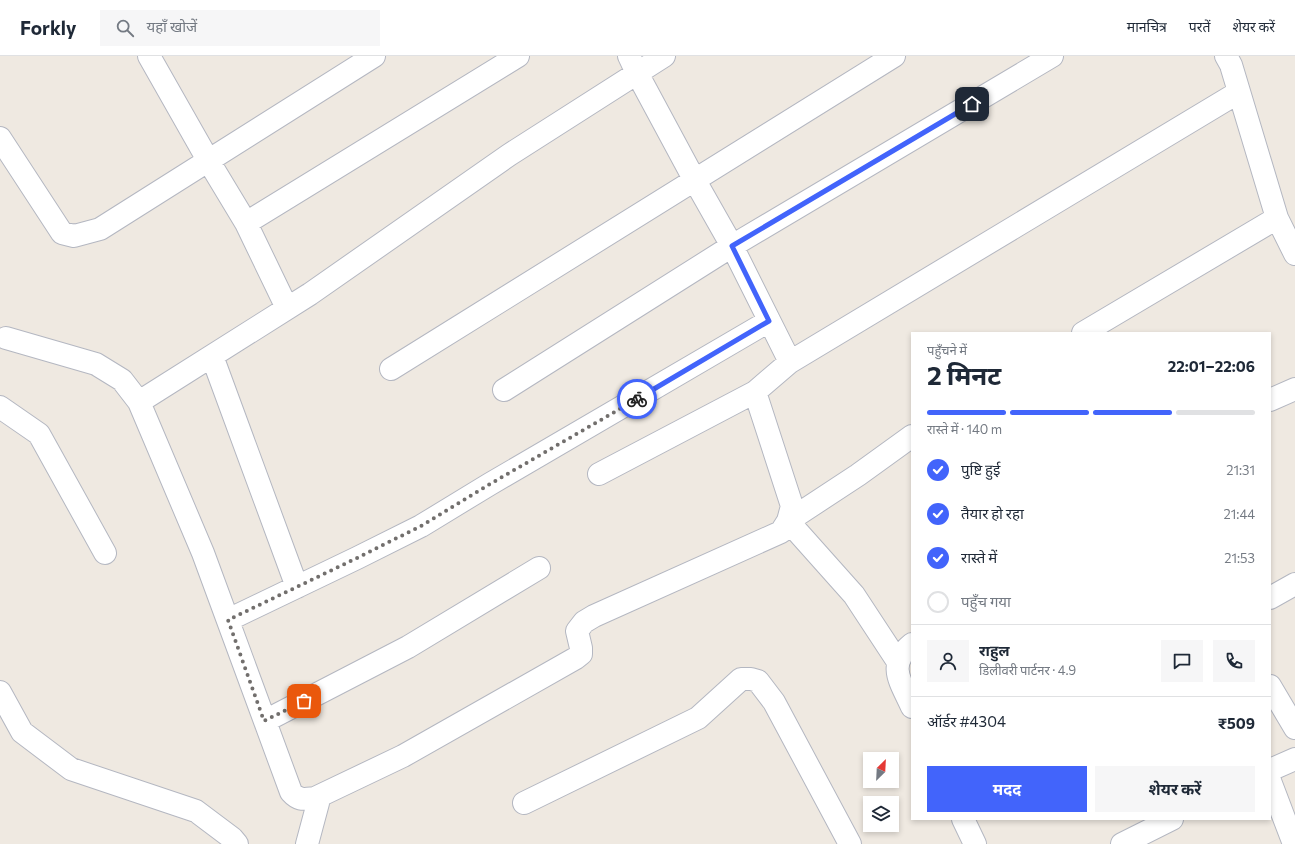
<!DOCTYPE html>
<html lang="hi">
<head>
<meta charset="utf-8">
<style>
  body { margin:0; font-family:Commissioner,"Noto Sans Devanagari",sans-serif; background:#f6f6f7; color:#1f2937; height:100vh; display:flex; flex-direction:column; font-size:15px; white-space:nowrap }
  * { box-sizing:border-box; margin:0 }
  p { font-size:13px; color:#747a83 }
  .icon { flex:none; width:22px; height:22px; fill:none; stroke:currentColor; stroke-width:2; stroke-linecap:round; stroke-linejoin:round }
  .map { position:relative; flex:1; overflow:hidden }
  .drawer { position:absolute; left:911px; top:276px; width:360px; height:488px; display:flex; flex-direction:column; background:#fff; border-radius:0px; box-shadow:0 2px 6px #0003 }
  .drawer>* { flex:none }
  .needle { width:26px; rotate:24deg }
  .tools { position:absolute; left:863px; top:696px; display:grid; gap:8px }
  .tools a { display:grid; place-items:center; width:36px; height:36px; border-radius:0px; background:#fff; box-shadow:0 2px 6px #0003; font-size:20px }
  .pin { position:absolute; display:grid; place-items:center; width:34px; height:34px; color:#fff; margin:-17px; border-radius:8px; box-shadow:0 2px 6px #0006 }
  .courier { position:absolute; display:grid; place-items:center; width:40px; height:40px; margin:-20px; border:3px solid #4264fb; border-radius:50%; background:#fff; color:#222; box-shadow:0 1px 5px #0007 }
  .overview em { font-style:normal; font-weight:700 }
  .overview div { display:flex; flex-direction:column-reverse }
  .overview { display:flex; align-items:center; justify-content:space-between; height:68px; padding:0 16px }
  h1 { font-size:26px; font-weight:700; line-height:30px }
  .bar { display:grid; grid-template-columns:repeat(4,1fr); gap:6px 4px; align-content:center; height:48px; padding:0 16px }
  .bar i { height:5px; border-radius:3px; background:#e0e1e3 }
  .bar .selected { background:#4264fb }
  .bar p { grid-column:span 4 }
  .line { display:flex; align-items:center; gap:10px; padding:0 16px; border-top:1px solid #e0e1e3 }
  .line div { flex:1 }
  .round { display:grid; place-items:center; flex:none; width:42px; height:42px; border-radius:0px; background:#f6f6f7 }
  ol { padding:0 16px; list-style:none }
  li { display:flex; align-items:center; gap:12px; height:44px }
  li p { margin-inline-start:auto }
  li .icon { padding:4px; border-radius:50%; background:#4264fb; color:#fff; stroke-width:4 }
  li:last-child { color:#747a83 }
  li i { width:22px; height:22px; border:2px solid #e0e1e3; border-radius:50% }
  .primary-button { display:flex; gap:8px; margin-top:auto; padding:8px 16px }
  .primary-button a { flex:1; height:46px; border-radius:0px; background:#4264fb; color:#fff; font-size:16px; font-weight:700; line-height:46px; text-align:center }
  .primary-button a+a { background:#f6f6f7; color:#1f2937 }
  header { display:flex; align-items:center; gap:24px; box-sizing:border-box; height:56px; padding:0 20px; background:#fff; border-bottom:1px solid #e0e1e3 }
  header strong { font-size:19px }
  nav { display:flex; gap:22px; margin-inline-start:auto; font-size:14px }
  .search { width:280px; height:36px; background:#f6f6f7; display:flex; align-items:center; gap:10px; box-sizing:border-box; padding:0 14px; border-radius:0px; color:#747a83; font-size:15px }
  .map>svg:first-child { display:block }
</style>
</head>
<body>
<header>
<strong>Forkly</strong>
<div class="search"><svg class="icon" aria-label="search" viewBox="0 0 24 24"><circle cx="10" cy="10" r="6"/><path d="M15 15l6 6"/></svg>यहाँ खोजें</div>
<nav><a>मानचित्र</a><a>परतें</a><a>शेयर करें</a></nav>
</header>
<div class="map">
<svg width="1295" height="788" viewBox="0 0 1295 788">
  <rect width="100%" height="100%" fill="#efe9e1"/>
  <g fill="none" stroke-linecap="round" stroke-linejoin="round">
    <defs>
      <path id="minor" d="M149,0l59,104 38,63 41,85
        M629,0l8,17 57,106 38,67 58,116
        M1226,0l5,9 46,153 18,36
        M0,82l62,95 12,3 26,-7 274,-173
        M246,167l272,-167
        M1083,277l194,-115
        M6,282l90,26 26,16 17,22 64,151 88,239c8,9 13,7 24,6l88,-42 173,-98 5,-4v-6l-4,-17 7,-9 10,-6 187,-84 7,-11 4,-15 -37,-114
        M212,300l85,231
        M391,313l503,-313
        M504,334l228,-144 320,-190
        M1270,344l25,-11
        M139,346l171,-108 199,-139 155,-99
        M0,351l39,27 66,119
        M599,418l156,-82 35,-30 449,-270
        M1270,542l25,-14
        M228,564l129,-62 64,-32 69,-42 279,-163
        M912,588c-26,21 -11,38 0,63
        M898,606l-44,-67 -66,-74 70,-46 54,-39
        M1270,630l25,42
        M0,636l22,40 49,37 125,42 36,27 5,6
        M265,665l143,-74 131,-79
        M1270,714l25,-11
        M1270,725l24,63
        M524,747l174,-85 43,-39h10l7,2 16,21 76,142
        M963,763l12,25
        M307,788l11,-41 -3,-5
        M1122,788l50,-25"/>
    </defs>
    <use href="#minor" stroke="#b4b7c1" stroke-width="24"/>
    <use href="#minor" stroke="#fff" stroke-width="22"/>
  </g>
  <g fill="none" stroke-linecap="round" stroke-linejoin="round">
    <path stroke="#726f6d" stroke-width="4" stroke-dasharray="0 7.2" d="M304,645l-40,20 -36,-101 129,-62 64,-32 69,-42 147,-85"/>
    <path stroke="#4264fb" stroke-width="5" d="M637,343l132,-78 -37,-75 240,-142"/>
  </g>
</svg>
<div class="tools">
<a><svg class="needle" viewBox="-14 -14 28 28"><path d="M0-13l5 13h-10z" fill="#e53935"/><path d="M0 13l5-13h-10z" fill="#747a83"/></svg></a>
<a><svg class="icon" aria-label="layers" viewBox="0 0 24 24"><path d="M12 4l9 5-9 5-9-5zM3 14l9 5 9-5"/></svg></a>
</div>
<div class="pin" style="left:304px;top:645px;background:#ea580c"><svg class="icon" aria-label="bag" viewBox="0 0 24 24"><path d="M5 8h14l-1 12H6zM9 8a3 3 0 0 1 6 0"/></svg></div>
<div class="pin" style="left:972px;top:48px;background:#1f2937"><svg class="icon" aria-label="home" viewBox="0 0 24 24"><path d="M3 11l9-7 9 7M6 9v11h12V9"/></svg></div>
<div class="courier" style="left:637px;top:343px"><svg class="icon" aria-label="bike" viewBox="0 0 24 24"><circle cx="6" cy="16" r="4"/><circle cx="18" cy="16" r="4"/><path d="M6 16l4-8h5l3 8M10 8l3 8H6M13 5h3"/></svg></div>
<section class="drawer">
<div class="overview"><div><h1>2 मिनट</h1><p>पहुँचने में</p></div><em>22:01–22:06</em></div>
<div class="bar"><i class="selected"></i><i class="selected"></i><i class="selected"></i><i></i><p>रास्ते में · 140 m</p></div>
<ol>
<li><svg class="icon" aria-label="check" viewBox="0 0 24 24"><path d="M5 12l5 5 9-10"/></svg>पुष्टि हुई<p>21:31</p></li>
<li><svg class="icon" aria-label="check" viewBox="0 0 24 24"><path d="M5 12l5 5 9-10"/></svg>तैयार हो रहा<p>21:44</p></li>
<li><svg class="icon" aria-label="check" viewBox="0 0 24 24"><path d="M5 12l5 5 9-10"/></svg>रास्ते में<p>21:53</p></li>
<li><i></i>पहुँच गया</li>
</ol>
<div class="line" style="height:72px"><a class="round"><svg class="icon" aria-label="person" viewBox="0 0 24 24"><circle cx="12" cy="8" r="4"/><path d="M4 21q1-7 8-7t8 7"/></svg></a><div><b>राहुल</b><p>डिलीवरी पार्टनर · 4.9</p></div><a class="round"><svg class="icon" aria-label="chat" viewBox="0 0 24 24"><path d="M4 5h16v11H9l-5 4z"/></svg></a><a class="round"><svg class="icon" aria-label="phone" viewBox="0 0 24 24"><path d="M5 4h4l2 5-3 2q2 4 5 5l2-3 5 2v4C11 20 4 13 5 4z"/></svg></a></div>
<div class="line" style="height:52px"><div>ऑर्डर #4304</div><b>₹509</b></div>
<div class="primary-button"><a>मदद</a><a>शेयर करें</a></div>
</section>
</div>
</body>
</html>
